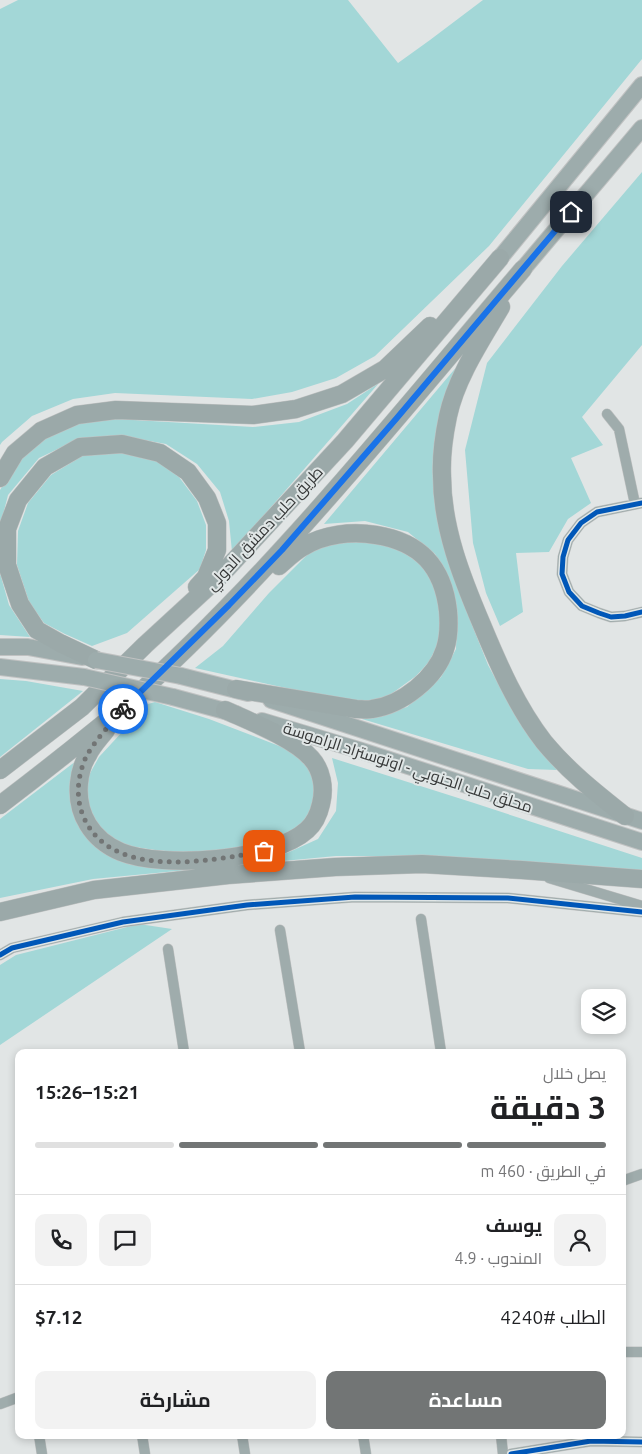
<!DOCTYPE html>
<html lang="ar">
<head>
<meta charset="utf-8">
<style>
  body { margin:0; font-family:Ubuntu,Cairo,sans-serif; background:#f2f2f2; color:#202124; direction:rtl; height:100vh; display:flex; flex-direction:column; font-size:19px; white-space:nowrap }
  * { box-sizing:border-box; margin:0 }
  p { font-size:16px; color:#757577 }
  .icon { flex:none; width:28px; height:28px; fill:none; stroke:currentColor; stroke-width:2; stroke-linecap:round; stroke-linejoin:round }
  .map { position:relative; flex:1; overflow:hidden; direction:ltr }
  .sheet { position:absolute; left:15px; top:1049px; width:611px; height:390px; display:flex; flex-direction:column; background:#fff; border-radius:10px; box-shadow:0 2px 8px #0003; direction:rtl }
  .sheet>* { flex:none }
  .controls { position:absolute; left:581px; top:989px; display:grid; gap:10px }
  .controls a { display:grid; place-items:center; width:45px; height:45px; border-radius:10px; background:#fff; box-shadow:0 2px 8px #0003; font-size:25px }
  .pin { position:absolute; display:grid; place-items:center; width:42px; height:42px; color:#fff; margin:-21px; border-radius:10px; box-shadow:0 2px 8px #0006 }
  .courier { position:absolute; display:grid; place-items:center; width:50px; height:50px; margin:-25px; border:4px solid #1a73e8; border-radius:50%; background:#fff; color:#222; box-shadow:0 1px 6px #0007 }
  .summary em { font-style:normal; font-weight:700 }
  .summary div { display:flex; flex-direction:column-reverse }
  .summary { display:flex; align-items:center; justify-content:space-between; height:85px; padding:0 20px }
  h1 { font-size:32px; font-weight:700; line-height:38px }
  .bar { display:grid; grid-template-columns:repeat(4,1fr); gap:8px 5px; align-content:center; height:60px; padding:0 20px }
  .bar i { height:6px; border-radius:4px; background:#e0e0e0 }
  .bar .current { background:#727575 }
  .bar p { grid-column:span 4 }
  .line { display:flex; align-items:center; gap:12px; padding:0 20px; border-top:1px solid #e0e0e0 }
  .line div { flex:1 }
  .round { display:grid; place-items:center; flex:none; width:52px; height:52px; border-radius:10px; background:#f2f2f2 }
  .action { display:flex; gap:10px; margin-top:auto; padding:10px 20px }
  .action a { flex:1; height:58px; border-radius:10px; background:#727575; color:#fff; font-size:20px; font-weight:700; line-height:58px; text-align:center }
  .action a+a { background:#f2f2f2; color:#202124 }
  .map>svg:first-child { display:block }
</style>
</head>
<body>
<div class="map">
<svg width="642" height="1454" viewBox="0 0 642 1454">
  <rect width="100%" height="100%" fill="#e1e5e5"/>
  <path fill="#a3d7d7" d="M18,0h330l50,63 32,-23 53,-40h159v59l-153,187 -114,110 -39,22 -44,14 -40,7 -137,-6 -42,6 -41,17 -30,26 -2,3v-436z
    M642,172v173l-60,72 21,28 -32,13 20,45 -23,16 -19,33 -33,1 7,59 -23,14 -14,-33 -13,-50 -8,-93 22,-87 75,-97z
    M464,358l-19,48 -11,37v42l22,94 15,43 17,43 23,42 46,63 -29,-1 -166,-50 45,-12 34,-30 15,-28 1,-38 -4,-22 -18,-35 -27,-22 -43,-11 -41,3z
    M379,383l-147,169 -3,-31 -9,-29 -23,-28 -31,-20 -44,-8 -43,3 -40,19 -31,37 -8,32v-37l20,-33 24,-19 35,-16 38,-3 136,8 46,-5 48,-18z
    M120,452l37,9 22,16 18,24 9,24v25l-6,19 -73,64 -35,13 -27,-12 -21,-11 -15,-21 -12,-37 1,-34 10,-28 23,-28 31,-19z
    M339,541l36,1 25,8 29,20 11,20 1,36 -4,20 -8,16 -13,14 -29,21 -15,5 -27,-1 -150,-33 28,-22 46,-53 40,-40 14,-8z
    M0,573l9,32 21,32 -30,-2z
    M0,679l26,2 57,10 -83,66z
    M155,702l54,17 78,30 22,15 6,22 -3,22 -12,18 -21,12 -39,10 -52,5 -33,-3 -27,-4 -19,-10 -12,-11 -9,-14 -3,-17 4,-19 10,-18 49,-53z
    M332,758l142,45 168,55v13l-95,-8 -121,-7h-90l-243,23 -93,19v-79l76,-58 17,80 35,23 42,4 51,-3 66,-12 31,-14 18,-28 2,-28z
    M139,924l33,5 -172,116v-80l16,-10z"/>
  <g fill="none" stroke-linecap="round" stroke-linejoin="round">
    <defs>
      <path id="minor" d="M607,414l12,15 16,75
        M642,503l-45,9 -16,11 -13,17 -5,17 -1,17 7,18 13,14 17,7 12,4 14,-1 17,-4
        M549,878l93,28
        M421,919l20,133
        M280,930l20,122
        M168,949l16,103
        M0,955l12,-7 111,-26 124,-17 108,-8 153,1 134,14
        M622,1181l20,-7
        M622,1352h20
        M0,1404l19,-7
        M39,1435l3,19
        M142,1435l3,19
        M242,1435l3,19
        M363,1435l3,19
        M501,1435l2,19
        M511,1454l80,-13 51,1"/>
      <path id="trunk" d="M500,258l142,-173
        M523,269l119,-141
        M0,647h28l54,10
        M0,667l84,10
        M181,676l67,17
        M173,697l63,17
        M271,700l371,121
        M262,721l100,30 280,91"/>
      <path id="motorway" d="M501,307c-20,34 -45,71 -53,109 -4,19 -7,40 -6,60 0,52 20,102 40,149 17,41 35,82 62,117 24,29 52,51 81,74
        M0,478l15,-25 26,-22 36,-16 39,-5 137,5 43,-6 46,-15 43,-25 45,-43
        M96,660l-36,-17 -23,-13 -17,-26 -13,-39v-36l11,-29 27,-33 35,-20 42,-3 38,9 28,19 19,26 10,25v27l-11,27 -9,10
        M236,689l120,20c5,0 11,1 16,0 30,-4 64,-31 73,-60 4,-12 4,-26 3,-38 -5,-45 -28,-69 -72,-76 -24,-4 -52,-1 -73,12 -9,5 -17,13 -24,19
        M106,730c-6,8 -14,16 -18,25 -6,9 -8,18 -9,28 -3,31 13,57 42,69 42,17 152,9 186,-22 8,-7 12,-17 14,-26 4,-16 1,-34 -10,-46 -18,-20 -62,-37 -86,-48
        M0,770l82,-63 63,-62 75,-69 125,-135 155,-183
        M0,805c33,-25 66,-51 98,-77 10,-8 20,-16 29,-24 147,-132 269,-286 396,-435
        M0,912l94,-22 134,-15 107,-8 87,-3 100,6 120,9"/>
    </defs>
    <use href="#minor" stroke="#c0c2c2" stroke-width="11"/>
    <use href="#trunk" stroke="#c0c2c2" stroke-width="18"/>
    <use href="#motorway" stroke="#c0c2c2" stroke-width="19"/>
    <use href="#minor" stroke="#9facac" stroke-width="10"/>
    <use href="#trunk" stroke="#9dacac" stroke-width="16"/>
    <use href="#motorway" stroke="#9ba9a9" stroke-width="18"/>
    <defs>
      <path id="trunk-bridge" d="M96,660l85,16
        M84,677l89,20"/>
    </defs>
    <use href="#trunk-bridge" stroke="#c0c2c2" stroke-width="18" stroke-linecap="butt"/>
    <use href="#trunk-bridge" stroke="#9dacac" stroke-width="16"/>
    <defs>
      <path id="cycleway" d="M642,503l-45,9 -16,11 -13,17 -5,17 -1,17 7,18 13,14 17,7 12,4 14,-1 17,-4
        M0,955l12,-7 111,-26 124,-17 108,-8 153,1 134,14
        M511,1454l80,-13 51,1"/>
    </defs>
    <use href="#cycleway" stroke="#e0e6e6" stroke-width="8"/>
    <use href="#cycleway" stroke="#0057b8" stroke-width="5"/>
  </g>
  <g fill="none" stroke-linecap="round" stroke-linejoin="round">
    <path stroke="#727575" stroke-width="5" stroke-dasharray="0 9" d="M123,709c-11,14 -29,32 -37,48 -9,20 -11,43 -1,63 29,60 127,41 179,31"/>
    <path stroke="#1a73e8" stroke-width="6" d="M123,709l106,-104 53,-55 114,-131 175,-207"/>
  </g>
  <g text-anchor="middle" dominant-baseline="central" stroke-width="4" stroke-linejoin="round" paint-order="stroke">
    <g font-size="16" fill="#373939" stroke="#e0e6e6">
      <text transform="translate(264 528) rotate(-47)">طريق حلب دمشق الدولي</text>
      <text transform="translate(408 767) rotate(18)">محلق حلب الجنوبي - اوتوستراد الراموسة</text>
    </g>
  </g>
</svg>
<div class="controls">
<a><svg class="icon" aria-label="layers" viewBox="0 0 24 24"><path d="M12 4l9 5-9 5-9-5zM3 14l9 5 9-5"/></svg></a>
</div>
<div class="pin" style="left:264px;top:851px;background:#ea580c"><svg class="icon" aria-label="bag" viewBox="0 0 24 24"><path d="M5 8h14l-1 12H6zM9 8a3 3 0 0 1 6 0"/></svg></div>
<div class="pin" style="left:571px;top:212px;background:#1f2937"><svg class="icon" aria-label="home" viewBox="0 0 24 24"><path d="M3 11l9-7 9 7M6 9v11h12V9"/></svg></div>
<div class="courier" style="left:123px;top:709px"><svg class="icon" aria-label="bike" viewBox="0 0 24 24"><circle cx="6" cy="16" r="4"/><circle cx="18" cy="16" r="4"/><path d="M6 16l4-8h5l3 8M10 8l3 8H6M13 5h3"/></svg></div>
<section class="sheet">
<div class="summary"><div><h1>3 دقيقة</h1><p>يصل خلال</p></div><em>15:21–15:26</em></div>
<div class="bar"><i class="current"></i><i class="current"></i><i class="current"></i><i></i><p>في الطريق · 460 m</p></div>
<div class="line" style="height:90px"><a class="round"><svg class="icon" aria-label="person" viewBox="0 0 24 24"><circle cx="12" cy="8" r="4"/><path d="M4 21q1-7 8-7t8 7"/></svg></a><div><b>يوسف</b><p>المندوب · 4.9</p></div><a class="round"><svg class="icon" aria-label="chat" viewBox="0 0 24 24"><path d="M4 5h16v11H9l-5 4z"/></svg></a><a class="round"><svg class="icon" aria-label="phone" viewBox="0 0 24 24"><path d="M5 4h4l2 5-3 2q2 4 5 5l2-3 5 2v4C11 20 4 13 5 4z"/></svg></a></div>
<div class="line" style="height:65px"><div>الطلب #4240</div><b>$7.12</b></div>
<div class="action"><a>مساعدة</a><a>مشاركة</a></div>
</section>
</div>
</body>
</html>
